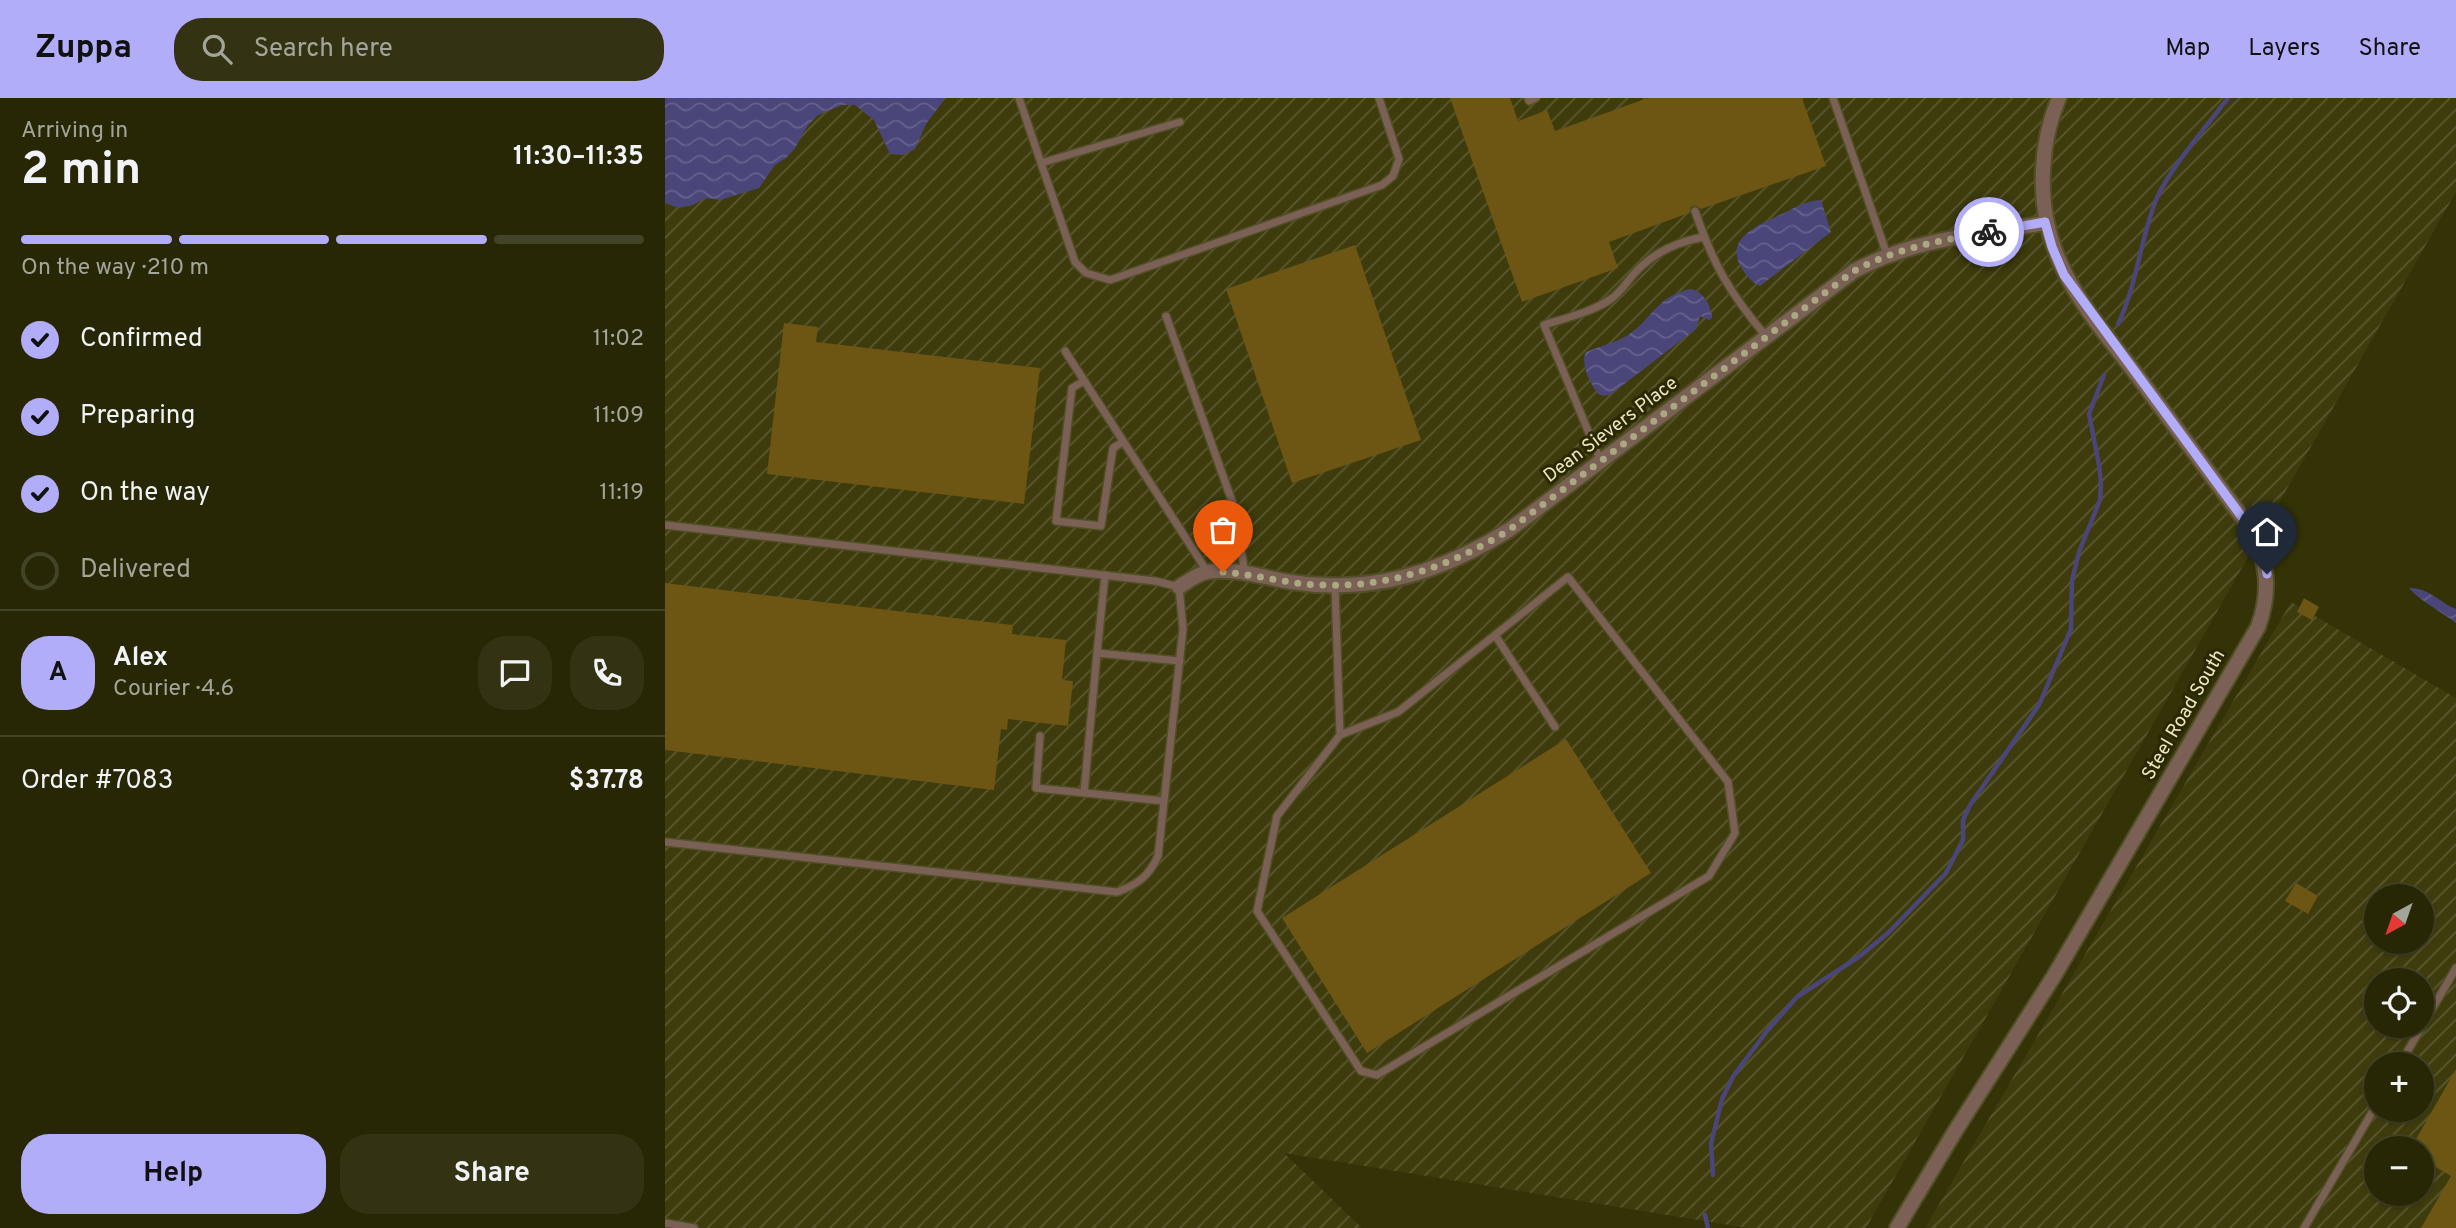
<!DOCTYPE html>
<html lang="en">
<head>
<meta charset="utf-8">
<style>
  body { margin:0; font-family:Overpass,sans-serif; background:#333213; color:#f1f3f6; height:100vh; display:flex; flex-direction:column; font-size:26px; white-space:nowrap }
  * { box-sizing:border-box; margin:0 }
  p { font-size:23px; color:#a4a59a }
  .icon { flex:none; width:38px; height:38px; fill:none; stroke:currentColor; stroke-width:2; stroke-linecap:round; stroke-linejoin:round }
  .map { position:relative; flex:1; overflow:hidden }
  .panel { display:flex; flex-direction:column; background:#272605; width:665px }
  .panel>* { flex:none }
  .needle { width:46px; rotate:220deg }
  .controls { position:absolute; left:1699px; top:786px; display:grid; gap:14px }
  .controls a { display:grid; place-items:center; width:70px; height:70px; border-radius:50%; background:#272605; box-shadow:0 2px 5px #0004,0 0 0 2px #434327; font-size:35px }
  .pin { position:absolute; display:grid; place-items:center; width:60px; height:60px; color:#fff; margin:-72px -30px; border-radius:50% 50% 50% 0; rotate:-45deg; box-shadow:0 0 7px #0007 }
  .pin .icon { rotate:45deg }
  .courier { position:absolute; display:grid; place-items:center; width:70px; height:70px; margin:-35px; border:5px solid #b2adf9; border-radius:50%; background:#fff; color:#222; box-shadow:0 2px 9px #0007 }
  .head em { font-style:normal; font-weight:700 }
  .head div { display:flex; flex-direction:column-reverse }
  .head { display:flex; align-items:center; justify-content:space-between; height:119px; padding:0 21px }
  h1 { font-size:46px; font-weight:700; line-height:52px }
  .bar { display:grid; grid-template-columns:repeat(4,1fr); gap:10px 7px; align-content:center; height:84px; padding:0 21px }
  .bar i { height:9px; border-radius:5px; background:#434327 }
  .bar .active { background:#b2adf9 }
  .bar p { grid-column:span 4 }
  .line { display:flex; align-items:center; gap:18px; padding:0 21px; border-top:2px solid #434327 }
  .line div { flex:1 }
  .round { display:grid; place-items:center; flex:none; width:74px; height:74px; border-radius:28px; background:#333213 }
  ol { padding:0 21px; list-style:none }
  li { display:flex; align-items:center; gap:21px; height:77px }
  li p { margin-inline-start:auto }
  li .icon { padding:7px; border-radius:50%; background:#b2adf9; color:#111; stroke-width:4 }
  li:last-child { color:#a4a59a }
  li i { width:38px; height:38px; border:4px solid #434327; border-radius:50% }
  .primary-button { display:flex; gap:14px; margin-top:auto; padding:14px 21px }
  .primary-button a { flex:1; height:80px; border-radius:28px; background:#b2adf9; color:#111; font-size:28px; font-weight:700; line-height:80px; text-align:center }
  .primary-button a+a { background:#333213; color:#f1f3f6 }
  header { display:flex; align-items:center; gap:42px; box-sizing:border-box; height:98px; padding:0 35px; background:#b2adf9; color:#111 }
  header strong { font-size:33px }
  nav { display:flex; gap:38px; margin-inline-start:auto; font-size:24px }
  .search { width:490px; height:63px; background:#333213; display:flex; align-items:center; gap:18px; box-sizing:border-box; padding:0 24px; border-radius:28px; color:#a4a59a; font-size:26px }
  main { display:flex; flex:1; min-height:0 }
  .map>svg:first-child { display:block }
</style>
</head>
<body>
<header>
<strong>Zuppa</strong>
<div class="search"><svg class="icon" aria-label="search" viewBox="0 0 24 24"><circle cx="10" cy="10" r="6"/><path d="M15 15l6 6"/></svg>Search here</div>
<nav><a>Map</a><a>Layers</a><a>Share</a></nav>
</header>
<main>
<section class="panel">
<div class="head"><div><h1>2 min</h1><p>Arriving in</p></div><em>11:30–11:35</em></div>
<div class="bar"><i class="active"></i><i class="active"></i><i class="active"></i><i></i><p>On the way · 210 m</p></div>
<ol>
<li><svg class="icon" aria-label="check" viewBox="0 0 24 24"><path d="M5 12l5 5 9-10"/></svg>Confirmed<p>11:02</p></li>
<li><svg class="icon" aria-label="check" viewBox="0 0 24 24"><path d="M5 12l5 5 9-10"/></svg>Preparing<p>11:09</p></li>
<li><svg class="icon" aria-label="check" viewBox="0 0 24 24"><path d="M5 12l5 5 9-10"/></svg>On the way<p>11:19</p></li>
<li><i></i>Delivered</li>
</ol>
<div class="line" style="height:126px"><b class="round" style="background:#b2adf9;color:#111">A</b><div><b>Alex</b><p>Courier · 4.6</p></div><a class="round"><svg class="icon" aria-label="chat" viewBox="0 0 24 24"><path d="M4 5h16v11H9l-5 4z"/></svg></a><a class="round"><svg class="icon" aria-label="phone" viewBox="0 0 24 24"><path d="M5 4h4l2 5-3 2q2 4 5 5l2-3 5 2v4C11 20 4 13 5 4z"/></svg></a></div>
<div class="line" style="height:91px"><div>Order #7083</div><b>$37.78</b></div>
<div class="primary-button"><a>Help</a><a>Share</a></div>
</section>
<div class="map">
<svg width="1791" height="1130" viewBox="0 0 1791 1130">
  <defs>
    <pattern id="industrial-furrows" width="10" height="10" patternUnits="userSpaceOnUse" patternTransform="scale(1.75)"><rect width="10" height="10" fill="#3e3c0d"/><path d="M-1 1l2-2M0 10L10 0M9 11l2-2" fill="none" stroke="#5a582f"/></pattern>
    <pattern id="water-waves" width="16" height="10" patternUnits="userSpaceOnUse" patternTransform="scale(1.75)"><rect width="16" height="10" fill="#4b467a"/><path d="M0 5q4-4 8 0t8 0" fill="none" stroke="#65618b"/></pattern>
  </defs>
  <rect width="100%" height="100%" fill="#343207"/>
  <path fill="url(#industrial-furrows)" fill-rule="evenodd" d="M0,0h1791v94l-590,1036h-118l-464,-75 78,75h-697z
    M1626,504l165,96v530h-531zM1712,798h45v46h-45zM1712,882h45v46h-45zM1712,966h45v46h-45zM1712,1050h45v46h-45z"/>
  <path fill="url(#water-waves)" d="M0,0h279v2l-18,24 -11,25 -12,6 -13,-1 -16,-34 -19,-15h-13l-24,10 -10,10 -13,23 -9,10 -11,7 -16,23 -39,12 -14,-2 -13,7 -14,3 -14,-5z
    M1156,102l10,32 -71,54c-8,-3 -15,-12 -19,-19 -17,-29 18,-42 39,-52 13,-6 26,-15 41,-15z
    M1025,191c12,1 22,17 22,29l-3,2 -9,-4 -4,13 -85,65 -7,2 -6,-2c-8,-11 -18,-30 -12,-42 14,-6 29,-9 42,-17 25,-17 28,-38 62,-46z
    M1744,490c19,-1 31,15 47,21v14c-14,-11 -36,-22 -47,-35z"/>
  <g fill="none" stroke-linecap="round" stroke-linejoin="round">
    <path stroke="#4b467a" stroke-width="4.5" d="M1453,226c19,-39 22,-84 38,-124 13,-31 51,-74 72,-102
      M1048,1077l-2,-31 11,-45 12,-24 33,-44 30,-34 63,-41 28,-23 58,-60 17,-33v-20l7,-15 69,-100 32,-76 1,-49 7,-28 21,-52 1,-16 -2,-19 -10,-51 15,-39
      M1040,1117l3,13"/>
  </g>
  <path fill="#6d5513" d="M785,0h60l8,23 29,-11 8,21 93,-33h154l24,68 -125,43 -7,-4 -4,3 -1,5 -80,29 9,26 -96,34z
    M690,147l66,195 -129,43 -66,-194z
    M119,225l34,4 -2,15 224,26 -16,136 -257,-30z
    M0,485l348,42 -1,9 54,6 -4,40 11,1 -5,45 -60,-7 -1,11 -6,-1 -7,61 -329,-40z
    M1639,500l15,9 -7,13 -15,-8z
    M901,641l85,134 -284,180 -85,-135z
    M1631,785l22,13 -10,18 -23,-13z
    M1791,971v159h-35l30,-52 -29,-17v-11h-11z"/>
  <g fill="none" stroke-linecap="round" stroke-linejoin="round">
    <defs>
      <path id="lane" d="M354,0l22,65 139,-41
        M863,0l1,3 7,-3
        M1168,0l54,157
        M376,65l34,99 11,11 24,7 272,-95 11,-9 6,-17 -20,-61
        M1030,113c18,53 35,83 71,125
        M501,218l67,188 12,69
        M400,253l142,220
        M419,283l-12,7 -16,133 45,5 12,-78 10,-6
        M936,364l-57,-137c22,-7 48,-13 67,-26 9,-6 14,-15 22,-24 18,-21 43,-33 71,-38
        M0,427l490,56 24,6 4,42 -25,227c-9,20 -21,29 -41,36l-452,-50
        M440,477l-8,78 83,8
        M670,488l5,149 -63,81 -20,95 104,160 16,4 332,-199 26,-43 -7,-51 -160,-205 -170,135 -58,23
        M830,537l60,92
        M375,638l-4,52 128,13
        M419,695l13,-140
        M1735,966l56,-96
        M0,1125l29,5
        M1639,1130l73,-124"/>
      <path id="street" d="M514,489c8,-5 18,-13 28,-15 27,-5 58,6 84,10 18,3 36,4 54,3 60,-1 114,-24 164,-55l345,-259c59,-32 126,-37 191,-48
        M1232,1130l57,-95 100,-157 204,-349c13,-35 10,-66 -8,-99 -36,-49 -72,-97 -108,-146 -51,-68 -104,-120 -99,-212 1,-24 6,-49 16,-72"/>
    </defs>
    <use href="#lane" stroke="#514f25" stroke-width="10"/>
    <use href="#street" stroke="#514f25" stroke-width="18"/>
    <use href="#lane" stroke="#7b6155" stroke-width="7"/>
    <use href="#street" stroke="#7b6155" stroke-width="14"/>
  </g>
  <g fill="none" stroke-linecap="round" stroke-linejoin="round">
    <path stroke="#aaa881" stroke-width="7" stroke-dasharray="0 12.6" d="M558,474c32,2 64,12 97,13 69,3 131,-19 189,-55l345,-259c45,-24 86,-30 135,-39"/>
    <path stroke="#b2adf9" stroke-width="9" d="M1324,134l56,-10 7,25 12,28 186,253 14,30 3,16"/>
  </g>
  <g text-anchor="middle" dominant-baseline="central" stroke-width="6" stroke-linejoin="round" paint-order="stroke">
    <g font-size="19" fill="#e9e8c2" stroke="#2a2800">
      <text transform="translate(946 332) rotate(-37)">Dean Sievers Place</text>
      <text transform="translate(1519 617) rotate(-60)">Steel Road South</text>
    </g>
  </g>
</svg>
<div class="controls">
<a><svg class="needle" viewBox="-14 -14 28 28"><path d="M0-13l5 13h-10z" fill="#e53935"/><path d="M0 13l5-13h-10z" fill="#a4a59a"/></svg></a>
<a><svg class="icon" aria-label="locate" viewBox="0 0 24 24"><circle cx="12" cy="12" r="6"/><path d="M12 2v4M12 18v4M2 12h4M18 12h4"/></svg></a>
<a>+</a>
<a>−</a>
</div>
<div class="pin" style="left:558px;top:474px;background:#ea580c"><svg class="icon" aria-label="bag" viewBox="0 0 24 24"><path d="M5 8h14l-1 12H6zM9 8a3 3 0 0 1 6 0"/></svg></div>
<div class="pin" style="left:1602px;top:476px;background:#1f2937"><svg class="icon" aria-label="home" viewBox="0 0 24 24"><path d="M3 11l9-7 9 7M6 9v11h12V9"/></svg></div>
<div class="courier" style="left:1324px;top:134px"><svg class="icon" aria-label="bike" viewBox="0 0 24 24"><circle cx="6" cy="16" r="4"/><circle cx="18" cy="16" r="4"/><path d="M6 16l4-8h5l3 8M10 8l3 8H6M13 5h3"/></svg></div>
</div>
</main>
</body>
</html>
